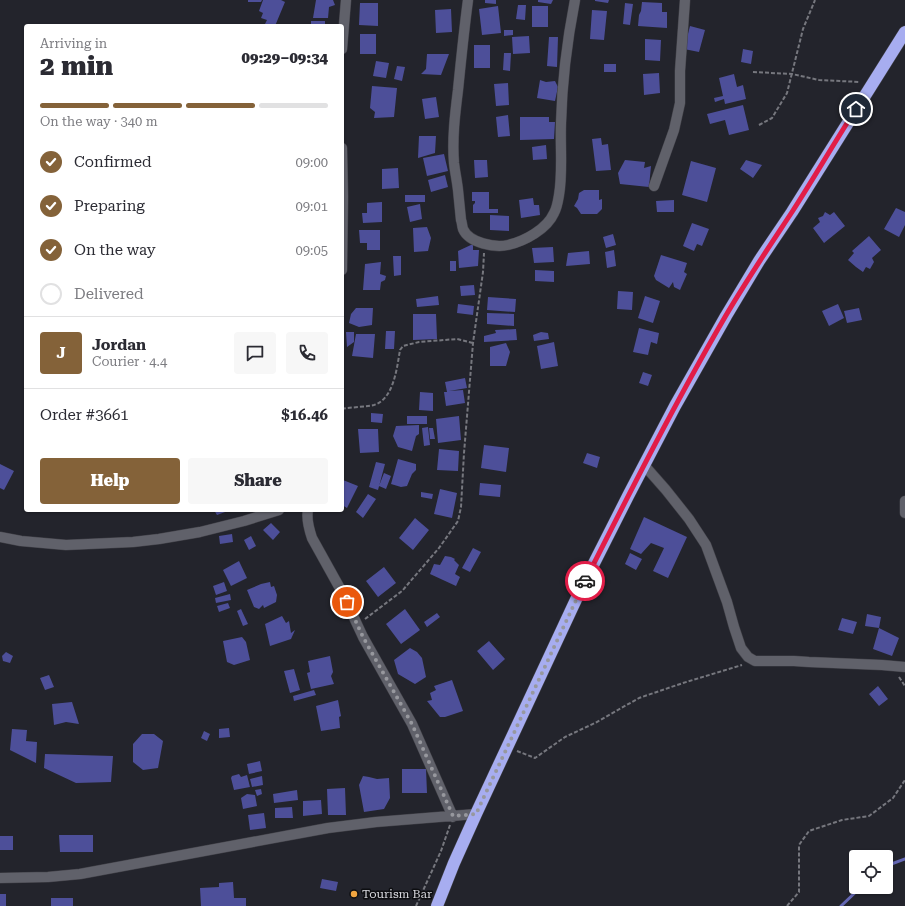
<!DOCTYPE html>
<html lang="en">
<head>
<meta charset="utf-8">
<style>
  body { margin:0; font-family:"Roboto Serif",serif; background:#f7f7f7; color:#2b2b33; height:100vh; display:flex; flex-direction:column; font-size:15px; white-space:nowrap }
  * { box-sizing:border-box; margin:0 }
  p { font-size:13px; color:#7c7c81 }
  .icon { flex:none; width:22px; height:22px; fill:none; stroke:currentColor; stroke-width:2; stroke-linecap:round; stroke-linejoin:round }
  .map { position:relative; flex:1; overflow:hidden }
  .sheet { position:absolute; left:24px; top:24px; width:320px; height:488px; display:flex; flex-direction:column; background:#fff; border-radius:4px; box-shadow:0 1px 3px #0004 }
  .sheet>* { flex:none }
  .fabs { position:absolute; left:849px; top:850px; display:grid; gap:8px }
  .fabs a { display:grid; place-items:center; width:44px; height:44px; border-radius:4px; background:#fff; box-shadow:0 1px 3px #0004; font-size:20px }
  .pin { position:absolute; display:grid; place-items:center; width:34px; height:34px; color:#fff; margin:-17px; border:2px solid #fff; border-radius:50%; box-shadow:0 1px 4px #0007 }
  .courier { position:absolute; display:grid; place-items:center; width:40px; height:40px; margin:-20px; border:3px solid #e11d48; border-radius:50%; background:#fff; color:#222; box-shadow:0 1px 5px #0007 }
  .head em { font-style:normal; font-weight:800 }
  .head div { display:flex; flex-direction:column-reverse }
  .head { display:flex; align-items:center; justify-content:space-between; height:68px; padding:0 16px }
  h1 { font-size:26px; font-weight:800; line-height:30px }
  .bar { display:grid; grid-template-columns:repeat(4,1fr); gap:6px 4px; align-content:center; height:48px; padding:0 16px }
  .bar i { height:5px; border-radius:3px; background:#e1e1e2 }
  .bar .on { background:#846239 }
  .bar p { grid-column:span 4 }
  .line { display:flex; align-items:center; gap:10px; padding:0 16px; border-top:1px solid #e1e1e2 }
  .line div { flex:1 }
  .round { display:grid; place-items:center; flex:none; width:42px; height:42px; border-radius:4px; background:#f7f7f7 }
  ol { padding:0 16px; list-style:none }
  li { display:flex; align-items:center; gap:12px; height:44px }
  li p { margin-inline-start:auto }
  li .icon { padding:4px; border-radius:50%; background:#846239; color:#fff; stroke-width:4 }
  li:last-child { color:#7c7c81 }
  li i { width:22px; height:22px; border:2px solid #e1e1e2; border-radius:50% }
  .primary-button { display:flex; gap:8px; margin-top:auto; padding:8px 16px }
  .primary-button a { flex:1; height:46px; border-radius:4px; background:#846239; color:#fff; font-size:16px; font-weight:800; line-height:46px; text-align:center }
  .primary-button a+a { background:#f7f7f7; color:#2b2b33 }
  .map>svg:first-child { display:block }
</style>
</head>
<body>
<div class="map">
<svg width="905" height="906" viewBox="0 0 905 906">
  <rect width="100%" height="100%" fill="#23242c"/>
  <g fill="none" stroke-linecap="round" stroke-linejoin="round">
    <path stroke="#6467b4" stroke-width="3" d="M886,866l19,-7
      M841,906l20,-19"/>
  </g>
  <path fill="#4d4f99" d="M248,0h14l-1,2h-13z
    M263,0h18l4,2 -10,24h-5l-5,-2 2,-4 -6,-2 2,-5 -4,-2z
    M316,0h17l2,5 -6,2 -1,11h-15z
    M485,0h11v4l-11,-1z
    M538,0h15l-2,4 -13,-2z
    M595,0h14l-1,3 -13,-2z
    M642,2l20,1v9h5v16l-29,-2 1,-11 2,-4z
    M360,3h18v23l-19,-1z
    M625,3l8,1 -3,21 -7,-1z
    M518,5h8l-1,15 -9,-1z
    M498,6l3,27 -19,2 -3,-26z
    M532,6h16v21h-16z
    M451,9l1,23 -16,1 -1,-23z
    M592,10l15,1 -3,29 -14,-1z
    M311,21h14v5h-14z
    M690,26l15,4 -6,22 -15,-3z
    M504,30h9v5l-9,1z
    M360,34h16v20h-16z
    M529,36l1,17 -17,1 -1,-17z
    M549,37h9l-1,30 -10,-1z
    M645,39l16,1 -1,21 -15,-1z
    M474,45h16v23h-16z
    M743,49l10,2 -2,13 -10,-2z
    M504,53h7l-1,18 -7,-1z
    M427,54h22l-8,21 -20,-1 5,-5z
    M376,61l13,2 -3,15 -13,-2z
    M604,64h12v8h-12z
    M397,66l8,1 -3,14 -8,-2z
    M659,73l1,20 -16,2 -1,-21z
    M734,74l3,13 6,-2 3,14 -21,5 -1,-5 -9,3 -1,-4 9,-2 -4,-18z
    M540,80l6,2 9,-1 3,6 -3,14 -18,-3z
    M508,83l1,22 -13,1 -2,-22z
    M372,86l25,2 -3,29 -20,1 1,-6 -5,-4z
    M436,97l3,20 -14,2 -3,-20z
    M743,105l6,25 -20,5 -4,-15 -15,4 -3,-10z
    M508,115l2,21 -12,1 -2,-20z
    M520,117h29v5h6l-1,17 -34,1z
    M419,136h17l-1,17 -17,5z
    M601,138l1,7 6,-1 3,26 -15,1 -4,-32z
    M546,145l1,14 -14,1 -1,-13z
    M444,154l4,17 -21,5 -4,-18z
    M474,160h13l1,17 -13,1z
    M625,160l20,2 -1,6 7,-2 -2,21 -29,-3 -2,-11z
    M746,160l16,5 -9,13 -13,-9z
    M691,161l25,7 -9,34 -25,-7z
    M398,168l1,20 -17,1v-20z
    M445,175l3,12 -17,5 -3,-12z
    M584,190h15v10l3,-1v10l-5,5h-16l-4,-6 -3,-2 4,-7 1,-6z
    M472,192h17v17h9v4h-25v-8l2,-2v-2h-3z
    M405,195h20v7h-20z
    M533,198l1,7h5l1,10 -19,3 -2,-18z
    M674,200v12h-17l-1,-11z
    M382,202v20l-19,1 -1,-10h5v-10z
    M420,204l2,15 -12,3 -3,-15z
    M896,208l9,4v13l-6,12 -15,-8z
    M825,212l5,3 4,-3 11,14 -21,17 -11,-15 7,-6 -2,-4 5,-2z
    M490,215l19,1v15l-19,-1z
    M692,223l17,6 -7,17 -5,-2 -3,7 -11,-5z
    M427,227l4,11 -3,13 -14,1 -1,-24z
    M359,230h21v20h-13v-7h-7z
    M613,234l3,11 -10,3 -3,-11z
    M869,236l12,14 -9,8 2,4 -4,7 -4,-2 -3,5 -7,-5 -8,-7 6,-7 -2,-2z
    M473,244v6h6l-1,16 -19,2 -1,-17z
    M553,247l1,15 -20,1 -2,-15z
    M614,250l2,16 -9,2 -2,-16z
    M589,251l1,13 -24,2 2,-13z
    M661,255l26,8 -3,9 3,2 -7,16 -6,-3 -1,-5 -4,6 -13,-8 -2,-4z
    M393,256h8v19l-7,1z
    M450,261h6v10h-6z
    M381,262l-1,12 6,2 -1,4 -4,2 -1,8h-17l2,-26z
    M535,270l19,1v11l-19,-1z
    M474,285l1,10 -14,1 -1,-10z
    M618,291l15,1 -1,18 -15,-1z
    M438,296l1,9 -22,2 -1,-8z
    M645,296l15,5 -7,22 -15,-5z
    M488,297l28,2 -1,13 -28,-2z
    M458,304l16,2 -1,9 -16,-2z
    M838,304l6,14 -15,8 -7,-15z
    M356,308h17l-1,17 -13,2 -10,-4 2,-9z
    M859,308l3,12 -15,3 -3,-12z
    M487,313l27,1v12l-27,-2z
    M413,314h23l1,25 -24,1z
    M639,328l20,5 -2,11 -6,-2 -3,13 -15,-3z
    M516,329l1,11 -33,2v-6l12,-3 -1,-3z
    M386,331h9l-1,18h-9z
    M346,332h8v10l-7,5z
    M541,332l7,1 1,6 -15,2 -1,-6z
    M356,334h19l-2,24 -21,-2z
    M554,342l4,24 -17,3 -4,-23z
    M506,343l4,9 -4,14h-16v-19z
    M643,372l9,3 -4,11 -9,-3z
    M465,378l2,10 -18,3 14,-1 2,13 -19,3 -2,-14h3l-2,-10z
    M420,392l13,1v18l-14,-1z
    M371,413l12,1 -1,9 -11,-1z
    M407,416h20v8h-20z
    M459,416l2,24 -23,3 -2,-24z
    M419,425v9l-3,2 -4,15 -14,-4 -5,-11 3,-10z
    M428,427l2,18 -6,1 -2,-18z
    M429,428h4l2,11h-5z
    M358,429h20l1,23 -19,1z
    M484,445l25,3 -3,24 -25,-4z
    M439,449l20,2 -1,20 -21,-1z
    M587,453l13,4 -3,11 -14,-5z
    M398,459l18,5v6l-4,4 -5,12 -6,1 -10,-3z
    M376,462l9,2 -7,26 -9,-3z
    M0,464l14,7 -10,19 -4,-2z
    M384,473l7,3 -5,13 -7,-3z
    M343,480l15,6 -11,22 -5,-3v-22z
    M480,483l21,2 -1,12 -21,-2z
    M440,489l17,4 -5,25 -18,-4z
    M421,492l12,2 -1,5 -11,-2z
    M368,494l8,5 -13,19 -7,-6z
    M214,510h11v2l-8,3z
    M644,517l43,20 -19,41 -15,-7 11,-23 -13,-5 -10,11 -11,-5z
    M415,518l14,12 -16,20 -14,-12z
    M271,523l9,9 -7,8 -10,-10z
    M232,534l1,8 -13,2 -1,-8z
    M251,536l5,10 -7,4 -5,-10z
    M473,548l8,4 -11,20 -8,-4z
    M630,553l12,6 -6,11 -11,-6z
    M445,556l6,1 4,2 -1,1 5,5 -4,9 5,3 -4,9 -26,-12 4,-10 6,1z
    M239,561l8,17 -16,8 -8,-16z
    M384,567l12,16 -18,14 -12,-16z
    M224,582l3,9 -11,4 -3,-9z
    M270,582l1,5 3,-1 3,9 -1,7 -12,6 -1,-3 -4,4 -5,-2 -7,-17 14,-6z
    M230,594l1,6 -15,3 -1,-5z
    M228,603l2,5 -11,4 -2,-6z
    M241,609l7,15 -5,2 -6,-15z
    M405,609l15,21 -19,14 -15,-20z
    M437,613l3,4 -13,10 -3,-5z
    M867,614l14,3 -2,11 -14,-2z
    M282,616l4,7 3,-2 2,12 4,-3 -4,9 -21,7 -5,-22z
    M842,618l15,4 -4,12 -15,-4z
    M879,628l20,10 -7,18 -19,-7z
    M242,637l4,5 4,18 -16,5 -7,-3 -4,-21z
    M489,641l16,18 -12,11 -16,-19z
    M410,648l7,4 5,6 4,19 -11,7 -17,-10 -4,-14z
    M6,652l7,4 -3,7 -7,-2 -1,-5z
    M330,656l3,16 -2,4 3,8 -23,5 -4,-16 3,-1 -2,-11z
    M294,669l6,21 -10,3 -6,-22z
    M49,675l5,12 -9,3 -5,-12z
    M452,680l11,31 -18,6h-5l-13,-16 5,-1 -2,-7 6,-3 -2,-4z
    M878,686l10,13 -9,7 -10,-12z
    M314,690l2,5 -22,6 -1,-5z
    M338,700l3,16 -2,1 1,11 -19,3 -5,-25z
    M72,702l7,22 -13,-2 -12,3 -2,-21z
    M229,728l1,9 -11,1v-9z
    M12,729l15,1 -1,11 11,1 -1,21 -26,-13z
    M204,731l6,3 -3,7 -6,-3z
    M142,734h12l9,7 -5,27 -15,2 -10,-8v-18z
    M45,754l68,2 -2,26 -35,1 -32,-15z
    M260,761l2,10 -13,3 -2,-10z
    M402,769h24l1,24h-25z
    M239,774l2,3 6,-2 3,12 -16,3 -3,-12 1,-2z
    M262,776l1,9 -11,2 -2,-8z
    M363,776l6,1 8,2 12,-1 1,20 -6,11 -20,3 -5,-27z
    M345,788l1,27h-18l-1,-26z
    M261,789l1,5 -5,2 -2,-6z
    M297,790l1,10 -24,3 -1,-9z
    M247,794l8,1 2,11 -14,3 -2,-11z
    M321,800l1,14 -19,2v-15z
    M292,807l1,11h-18v-10z
    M264,813l2,15 -16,2 -2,-15z
    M59,835h34v17h-33z
    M0,836h13v14h-13z
    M322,879l16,3 -2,9 -16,-3z
    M233,882l1,16h12v8h-45l-1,-18 19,-1v-4z
    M0,894h6v12h-6z
    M51,898h22v8h-22z"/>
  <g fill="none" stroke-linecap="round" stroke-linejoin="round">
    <defs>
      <path id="minor" d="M468,0c-4,30 -7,60 -10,90 -3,24 -6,49 -4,73 1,9 3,18 4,27 1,10 2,20 3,30 1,2 1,6 2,9 6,14 32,19 45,16 17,-4 39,-16 46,-32 3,-5 4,-12 5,-18 4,-23 1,-48 2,-72 1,-41 6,-82 14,-123
        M342,49l4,-49
        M342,148l1,49 -1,73
        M654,186l20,-56 6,-27v-32l5,-71
        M644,465l22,25 23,29 17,26 21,57 7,25 7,21 7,9 7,4h39l15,1 73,3 23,2
        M905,501v12
        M308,510c-2,9 1,19 4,28l30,54 21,45 49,87 41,93
        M0,537l21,4 45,4 67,-3 26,-3 41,-7 44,-11 35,-11
        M0,878l48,-1 32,-3 248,-46 48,-6 100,-8"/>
      <path id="highway" d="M437,906l17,-43 22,-49 104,-223 48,-95 47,-90 51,-90 33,-55 33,-49 113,-180"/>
    </defs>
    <use href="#minor" stroke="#414148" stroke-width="11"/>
    <use href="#highway" stroke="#414148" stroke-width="13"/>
    <path stroke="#76777e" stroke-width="2" stroke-dasharray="4 2" stroke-linecap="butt" d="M753,72l39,2 27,6 41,2
      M759,125l13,-7 15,-25 16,-64 12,-29
      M342,409c10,-2 22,-2 32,-4 20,-6 23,-38 26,-55l3,-4 16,-4 38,-3 16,4
      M365,619l37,-28 37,-43 19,-27 3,-14 3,-54 9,-110 10,-71 1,-19
      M899,677l6,9
      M517,751l18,7 30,-21 30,-14 44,-25 44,-15 59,-18
      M416,906l25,-55 9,-26
      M787,906l12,-14v-47l10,-14 33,-11 27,-4 24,-18 12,-18"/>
    <use href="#minor" stroke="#60616a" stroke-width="10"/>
    <use href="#highway" stroke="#a7adf0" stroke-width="12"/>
  </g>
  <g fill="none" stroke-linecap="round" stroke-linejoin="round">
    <path stroke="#97989e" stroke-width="4" stroke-dasharray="0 7.2" d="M347,602l16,35 49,87 41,92 23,-2 109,-233"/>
    <path stroke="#e11d48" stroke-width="5" d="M585,581c45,-89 90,-178 140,-264 21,-36 44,-70 67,-105 22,-34 42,-69 64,-103"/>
  </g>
  <circle fill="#f1a540" stroke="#0d0e11" stroke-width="1.5" cx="354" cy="894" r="4"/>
  <g text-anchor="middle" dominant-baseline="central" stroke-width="3" stroke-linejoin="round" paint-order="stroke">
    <g font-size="12" fill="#d6d6dc" stroke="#0d0e11" text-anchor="start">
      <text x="362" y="894">Tourism Bar</text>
    </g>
  </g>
</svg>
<div class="fabs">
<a><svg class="icon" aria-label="locate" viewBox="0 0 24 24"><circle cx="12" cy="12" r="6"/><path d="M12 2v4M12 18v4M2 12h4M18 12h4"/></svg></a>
</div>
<div class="pin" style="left:347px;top:602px;background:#ea580c"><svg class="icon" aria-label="bag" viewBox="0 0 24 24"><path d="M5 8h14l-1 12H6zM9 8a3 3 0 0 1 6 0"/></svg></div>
<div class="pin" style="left:856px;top:109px;background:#1f2937"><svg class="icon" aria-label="home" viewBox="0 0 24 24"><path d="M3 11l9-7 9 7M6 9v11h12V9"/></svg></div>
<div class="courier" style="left:585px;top:581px"><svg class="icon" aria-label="car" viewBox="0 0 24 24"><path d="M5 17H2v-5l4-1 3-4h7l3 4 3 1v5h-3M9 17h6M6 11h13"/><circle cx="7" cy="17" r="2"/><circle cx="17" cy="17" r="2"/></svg></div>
<section class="sheet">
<div class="head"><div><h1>2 min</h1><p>Arriving in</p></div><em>09:29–09:34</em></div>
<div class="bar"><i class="on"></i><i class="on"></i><i class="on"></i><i></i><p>On the way · 340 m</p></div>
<ol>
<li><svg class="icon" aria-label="check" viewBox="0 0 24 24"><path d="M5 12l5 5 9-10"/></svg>Confirmed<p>09:00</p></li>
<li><svg class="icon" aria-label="check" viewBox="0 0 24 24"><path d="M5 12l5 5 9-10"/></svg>Preparing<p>09:01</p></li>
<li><svg class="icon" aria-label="check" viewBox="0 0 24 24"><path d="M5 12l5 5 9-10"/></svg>On the way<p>09:05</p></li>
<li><i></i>Delivered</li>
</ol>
<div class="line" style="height:72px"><b class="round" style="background:#846239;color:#fff">J</b><div><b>Jordan</b><p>Courier · 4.4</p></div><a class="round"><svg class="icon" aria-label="chat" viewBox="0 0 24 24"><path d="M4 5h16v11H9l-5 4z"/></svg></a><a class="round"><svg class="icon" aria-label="phone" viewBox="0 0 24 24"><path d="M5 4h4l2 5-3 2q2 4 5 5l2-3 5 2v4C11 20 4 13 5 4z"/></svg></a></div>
<div class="line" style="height:52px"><div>Order #3661</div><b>$16.46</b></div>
<div class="primary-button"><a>Help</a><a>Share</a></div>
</section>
</div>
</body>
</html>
